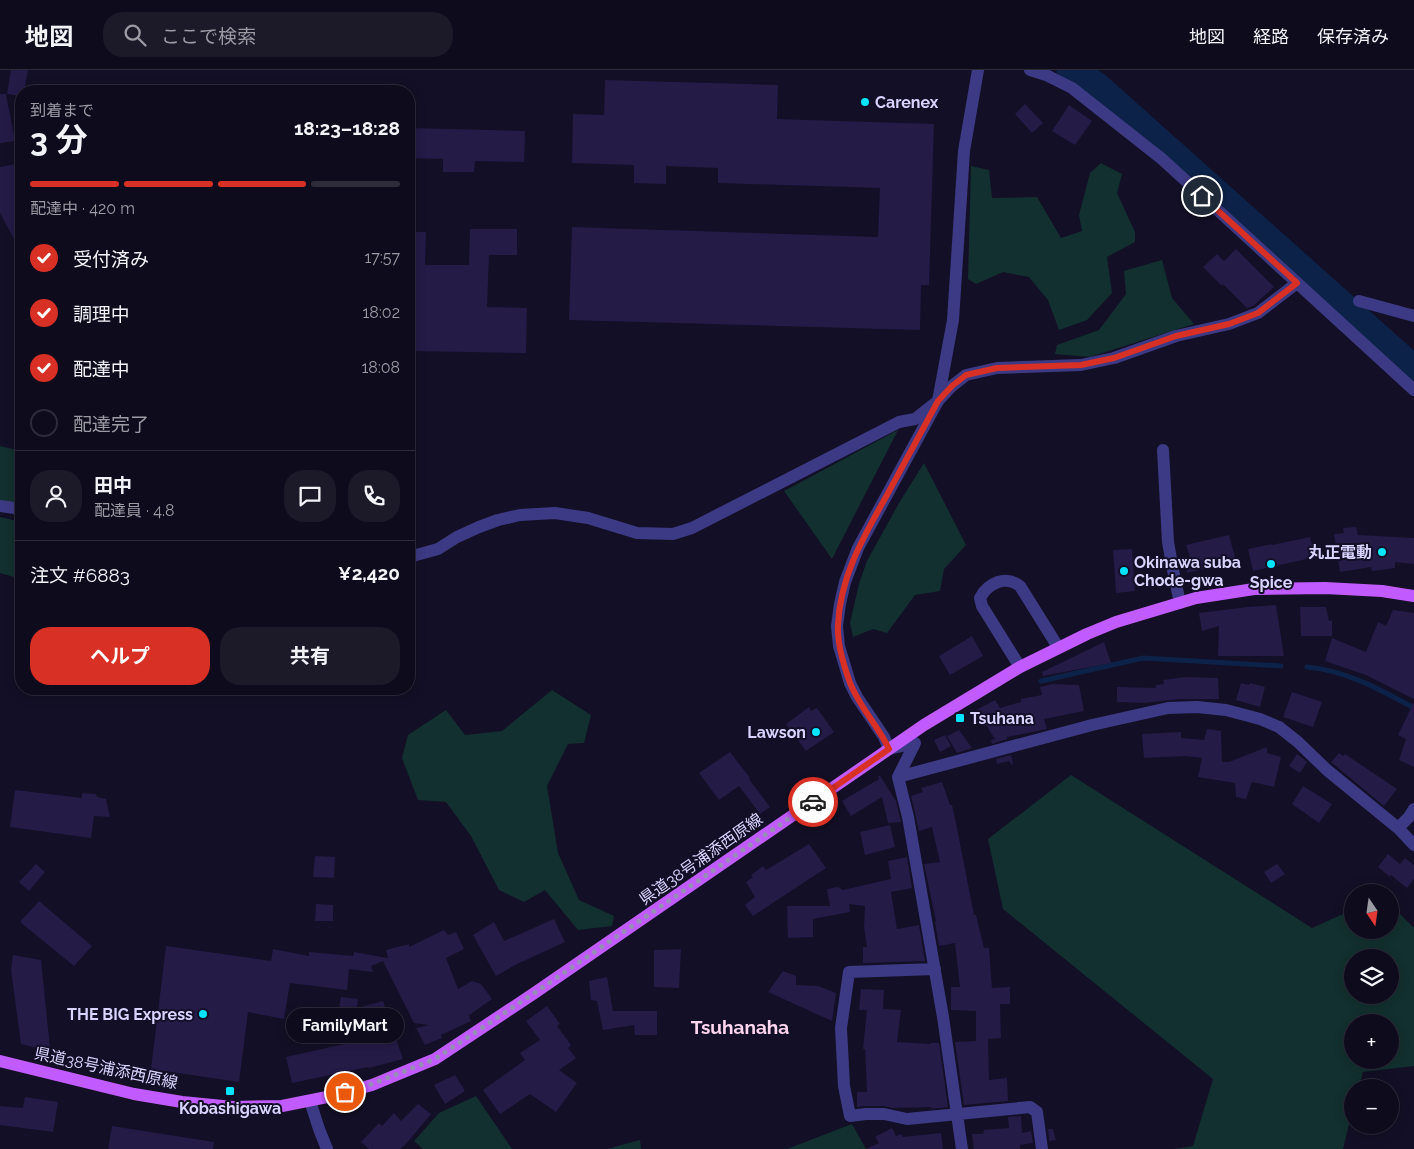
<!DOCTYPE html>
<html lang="ja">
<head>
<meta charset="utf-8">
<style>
  body { margin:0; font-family:Raleway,"Noto Sans JP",sans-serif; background:#1c1929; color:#f1f3f6; height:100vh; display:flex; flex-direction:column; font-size:19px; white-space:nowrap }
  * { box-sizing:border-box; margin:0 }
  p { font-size:16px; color:#9b9ba3 }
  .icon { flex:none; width:28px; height:28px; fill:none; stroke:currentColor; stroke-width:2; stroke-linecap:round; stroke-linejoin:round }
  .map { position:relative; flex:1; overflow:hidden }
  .side { position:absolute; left:15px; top:15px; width:400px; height:610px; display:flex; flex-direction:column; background:#0e0b1c; border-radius:20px; box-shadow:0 2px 12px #0003,0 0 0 1px #2e2b3b }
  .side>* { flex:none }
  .needle { width:32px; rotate:167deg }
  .fabs { position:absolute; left:1344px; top:814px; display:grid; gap:10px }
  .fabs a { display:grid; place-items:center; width:55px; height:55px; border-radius:50%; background:#0e0b1c; box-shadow:0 2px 12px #0003,0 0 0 1px #2e2b3b; font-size:25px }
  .pin { position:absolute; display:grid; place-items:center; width:42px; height:42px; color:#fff; margin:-21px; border:2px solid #fff; border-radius:50%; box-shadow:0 1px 5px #0007 }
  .courier { position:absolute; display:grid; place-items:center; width:50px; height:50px; margin:-25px; border:4px solid #d93025; border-radius:50%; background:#fff; color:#222; box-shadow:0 1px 6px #0007 }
  .bubble { position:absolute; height:35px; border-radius:18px; background:#0e0b1c; box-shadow:0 2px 12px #0003,0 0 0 1px #2e2b3b; font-size:16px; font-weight:700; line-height:35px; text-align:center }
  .headline em { font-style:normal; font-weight:700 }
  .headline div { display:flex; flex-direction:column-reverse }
  .headline { display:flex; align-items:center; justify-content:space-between; height:85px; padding:0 15px }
  h1 { font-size:32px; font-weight:700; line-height:38px }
  .bar { display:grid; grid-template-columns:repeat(4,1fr); gap:8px 5px; align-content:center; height:60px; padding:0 15px }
  .bar i { height:6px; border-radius:4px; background:#2e2b3b }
  .bar .selected { background:#d93025 }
  .bar p { grid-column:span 4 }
  .line { display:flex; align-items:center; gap:12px; padding:0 15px; border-top:1px solid #2e2b3b }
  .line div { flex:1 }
  .round { display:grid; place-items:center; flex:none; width:52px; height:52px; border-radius:20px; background:#1c1929 }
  ol { padding:0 15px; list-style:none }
  li { display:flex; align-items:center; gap:15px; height:55px }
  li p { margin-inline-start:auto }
  li .icon { padding:5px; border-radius:50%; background:#d93025; color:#fff; stroke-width:4 }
  li:last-child { color:#9b9ba3 }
  li i { width:28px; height:28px; border:2px solid #2e2b3b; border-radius:50% }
  .button { display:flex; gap:10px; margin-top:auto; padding:10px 15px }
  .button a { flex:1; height:58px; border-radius:20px; background:#d93025; color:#fff; font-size:20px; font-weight:700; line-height:58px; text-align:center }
  .button a+a { background:#1c1929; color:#f1f3f6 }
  header { display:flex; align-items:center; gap:30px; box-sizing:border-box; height:70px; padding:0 25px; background:#0e0b1c; border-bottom:1px solid #2e2b3b }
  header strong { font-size:24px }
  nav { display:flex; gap:28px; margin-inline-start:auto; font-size:18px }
  .search { width:350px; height:45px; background:#1c1929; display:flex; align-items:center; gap:12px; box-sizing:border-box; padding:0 18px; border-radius:20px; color:#9b9ba3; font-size:19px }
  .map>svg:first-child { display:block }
</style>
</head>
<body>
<header>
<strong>地図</strong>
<div class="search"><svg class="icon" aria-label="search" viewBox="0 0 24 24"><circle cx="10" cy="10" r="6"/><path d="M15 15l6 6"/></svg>ここで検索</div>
<nav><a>地図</a><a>経路</a><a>保存済み</a></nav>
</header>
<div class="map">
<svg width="1414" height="1079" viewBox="0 0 1414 1079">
  <rect width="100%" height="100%" fill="#130f26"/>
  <path fill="#12302f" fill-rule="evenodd" d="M1101,93l21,11 -5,19 18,39v10l-28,15 5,36 -25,27 -28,10 -11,-30 -19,-23 -26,-5 -27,12 -8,-5 3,-113 18,4 3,28 45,-1 24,41 21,-7 -3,-16 11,-42z
    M1162,190l10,38 22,26 -104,33 -35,-3 2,-9 42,-15 27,-36 -2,-23z
    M898,360l-66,129 -48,-68z
    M0,376l21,5v54l-21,-5z
    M924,393l42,82 -22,24 -4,22 -25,4 -28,38 -14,-4 -20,8 -3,-14 9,-39 8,-23 32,-58z
    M0,447l21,5v57l-21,-6z
    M552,620l39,25 -7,28 -16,1 -21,42 11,67 21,47 35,16 -2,10 -34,4 -33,-40 -21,12 -25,-12 -28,-54 -25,-34 -28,-2 -16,-42 6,-23 38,-25 19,25 37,-4z
    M1071,705l241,153 40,-18v20h38v-26l24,24v138l-51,6 -4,15 -7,1v24l-9,37h-169l19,-3 20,-67 -210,-170 -15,-70zM1352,888h38v37h-38zM1352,952h38v38h-38z
    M476,1026l36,53h-89l-9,-8 25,-28z
    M852,1054l14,25h-79z
    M640,1070l1,9h-34z"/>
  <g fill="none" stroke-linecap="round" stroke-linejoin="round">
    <path stroke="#0c2248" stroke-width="5" d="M1307,597c38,3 74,23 107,41
      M1041,611l102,-23 138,8"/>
    <path stroke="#0c2248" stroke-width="29" d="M1071,0l25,16 318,284"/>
  </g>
  <path fill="#241b47" d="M11,0h17l-4,21h-3v5l-14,-2z
    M605,10l173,5 -1,34 157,5 -5,161h-8l-1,45 -351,-10 3,-93 306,10 2,-49 -162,-5v-15l-52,-2v18l-32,-1v-18l-62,-2 1,-49 31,1z
    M0,24h6l9,47 -15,2z
    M1025,34l18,19 -11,10 -17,-19z
    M1069,35l23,16 -17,24 -23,-14z
    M409,58l116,3 -1,31 -49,-1 -1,11h-31v-13l-34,-1z
    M21,93v89l-21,-39v-46z
    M470,159h47v26h-28l-2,52 40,1 -1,45 -117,-2v-119h17l-1,33h44z
    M1236,179l38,38 -21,19 -6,2 -24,-24 -1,2 -19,-19 14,-13 7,7z
    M1356,457l2,8 56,3v26l-19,-2v6l-23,3 -1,-4 -31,5 -6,-38 10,-1 -1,-5z
    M1229,465l7,26 -49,12 -3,-14 6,-2 -4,-12z
    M1310,467l5,20 -62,14 -5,-22 24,-5v1z
    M1132,479l3,42 -19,2 -3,-43z
    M1276,535l8,51h-66l1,-30 -17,5 -3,-18 49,-6z
    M1300,537h26l3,14 3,-1v16h-31z
    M1393,540l21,3v86l-48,-24 -41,-14 7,-23 34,14 12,-30 8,4z
    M972,566l11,20 -33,19 -11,-19z
    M1104,572l7,21 -68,13 -1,-4z
    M1185,607l33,1 1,21h-40l-35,4 -27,-1v-15l39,1v-3l8,-1 -1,-4z
    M1241,613l8,2 1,-2 15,4 -5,20 -24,-7z
    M1053,614l26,1 5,26 -40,8 3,10 -40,8v2l-15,5 -1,-4 4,-1 -19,-29 19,-10 5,8 21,-6v-3l21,-4 -2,-8z
    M1292,622l30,10 -9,25 -30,-10z
    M1414,632v65l-15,-7 7,-21 -8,-4z
    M809,637l2,4 6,-3 17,24 -28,19 -20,-27z
    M1207,659l14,2 1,31h7l38,-15v6l14,4 -7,30 -22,-5 -6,17 -10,-2 -1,-14 -37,-6 4,-19 -17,-2 -41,2 -2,-24 39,-2v6l23,2z
    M959,660l13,18 -15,5 -10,-17z
    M945,665l6,11 -11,6 -6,-12z
    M730,682l20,26 -1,1 21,28 -10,7 -21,-28 -20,14 -20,-27z
    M1339,683l4,3 2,-2 52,35 -13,17 -53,-44z
    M1297,684l10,8 -7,11 -11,-7z
    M1011,685l2,9 -1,1 -3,-4 -12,3 -1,-5z
    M878,706h2l16,25 5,21 -13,1 -6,-26 -31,19 -9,-15 37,-22z
    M942,712l8,23h2l3,13 19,97h2l8,33h5l3,40 18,-1v17h-10l1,34 -13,1 1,41 18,-2 1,23 -44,4 -9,-63 21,-1v-30l-25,-1v-23h9l-5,-44 -16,3 -4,-24 1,-1 -12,-57 16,-2 -8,-35 -13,4 -8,-35 12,-4 -2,-4z
    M1303,716l29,18 -13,19 -27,-19z
    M15,720l67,8v-5l14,1 1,3 9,2 4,18 -16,-1 -3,22 -81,-11z
    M890,755l5,22 -30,8 -5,-23z
    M809,774l17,24 -73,48 -8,-11 10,-8 -9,-15 7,-5 -2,-2 12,-9 3,4z
    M1388,784l12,10 5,-6 9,7v14l-7,9 -16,-13 -1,2 -12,-10z
    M315,786l20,1 -1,21 -21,-1z
    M907,787l5,31 -21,4 6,37 22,-4 6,36 -62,2v-16h4l-3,-20 1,-21 -16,-2 1,8 -37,7v18l-25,1 -1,-32h43l-3,-17 11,-2 5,3 48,-11 -3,-18z
    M36,794l9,8 -16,19 -10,-9z
    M1277,794l8,10 -14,9 -7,-11z
    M39,831l53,45 -18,20 -54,-44z
    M316,834l17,1v16h-18z
    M554,849l11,23 -50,23 -19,11 -23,-41 21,-13 10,19z
    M444,860l4,5 8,-3 8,17 -18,9 12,31 14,-8 9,3 11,15 -24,17h1l2,5 -30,14 1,3 -17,7 -9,-17 13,-3 -15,-2 -31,-62 -12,5 2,6 -24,-3 -2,21 -57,-7 -6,36 -36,-7 -9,70 -88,-13 15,-123 105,15 2,-12 36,7v-4l44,4 1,-4 34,6 -2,-8 23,-6v3z
    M681,879l-2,39 -25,-1v-37z
    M13,885l28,5 9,88 -6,2 -23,-6 -10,-74z
    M783,901l13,5v9l22,1 18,7 -4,28 -64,-29z
    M607,907l6,34h44v24h-22l-1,-10 -31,5 -6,-29 -6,-1 -2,-19z
    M861,919l23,1 -1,19 18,1 -4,32 34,2v-1h8l9,64 -19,2 4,-2 -40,1 -9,-2h-18l-9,1v-15h10l-2,-43h-2l4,-39h-8z
    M341,927l17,2 -1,9 26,-7 7,20 -55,-5 3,-2z
    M547,936l13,18 -3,2 14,19 -3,3 8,10 -17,12 18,13 -21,29 -26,-18 -30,20 -17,-24 42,-30 -5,-7 20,-13 -14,-19z
    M394,963l9,26 -34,9 -1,-1 -76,16 -6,-26z
    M455,1005l10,16 -20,13 -11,-19z
    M25,1027l33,5 -5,30 -53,-7v-19l23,2z
    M418,1034l13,10 -25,30 -6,5h-31l-8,-7 18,-19 3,3 12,-13 7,8z
    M1021,1046l1,17 9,-2 2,12 -13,2v4h-46l-2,-15h11l1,-4 25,-2 -1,-11z
    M112,1056l102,16 -1,7h-105z
    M892,1058l4,8 5,-2 2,3 38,-4 2,16h-77l13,-6 -4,-6z
    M1048,1059h5l3,11 -7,1z"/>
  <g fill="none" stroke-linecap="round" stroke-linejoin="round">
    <path stroke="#3d3a85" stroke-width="12" d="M1030,0l16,5 26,13 90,71 252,231
      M1359,231l55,15
      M1163,380l5,92 5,28 7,33
      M0,436l21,3
      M409,487l29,-8 19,-12 22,-10 19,-7 22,-5 35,-2 33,5 49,15 36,1 19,-6 207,-106 16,-3 23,-18 14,-15 14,-11 31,-7 84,-3 33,-7 62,-22 53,-12 29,-11 39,-30
      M1020,597l-38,-61 -2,-8c8,-15 25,-23 40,-12l38,61
      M889,679l26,-6 -17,34 10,40 35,200 19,132
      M898,707l194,-52 76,-17 29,-1 29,3 34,9 19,8 19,15 29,28 71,58 16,17
      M1398,758l11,-11 5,-8
      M935,899l-86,3 -8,56 3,58 6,30 16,-2h18l23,5 123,-12 7,5 5,37"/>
    <path stroke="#3d3a85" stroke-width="12" d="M889,679l-5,-12 -27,-40 -7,-14 -11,-37 -2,-20 3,-22 5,-22 13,-34 80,-147 15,-81 11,-169 14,-81
      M310,1031l9,28 8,20"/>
    <path stroke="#c25bff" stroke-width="12" d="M0,991l134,33 48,8 51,5 49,-1 50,-10 40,-11 63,-26 98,-65 391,-269 96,-58 67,-33 29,-12 80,-24 58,-9 71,-1 57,3 32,5"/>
  </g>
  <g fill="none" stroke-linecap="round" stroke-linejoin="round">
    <path stroke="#948fb3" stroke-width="5" stroke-dasharray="0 9" d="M345,1022l27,-8 63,-25 98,-65 280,-192"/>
    <path stroke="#d93025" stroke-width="6" d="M813,732l76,-53c-11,-24 -31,-43 -40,-69 -6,-17 -12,-37 -11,-55 2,-49 26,-89 49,-130 17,-31 34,-63 51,-94l14,-15 14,-11 31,-7 84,-3 14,-3 19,-4 62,-22 53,-12 29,-11 39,-30 -95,-87"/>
  </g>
  <g fill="#00e5ff" stroke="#130f26" stroke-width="2">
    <circle cx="865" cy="32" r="5"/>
    <circle cx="1382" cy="482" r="5"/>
    <circle cx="1271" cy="494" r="5"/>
    <circle cx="1124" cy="501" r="5"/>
    <rect x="955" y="643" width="10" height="10" rx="2.5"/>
    <circle cx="816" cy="662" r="5"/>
    <circle cx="203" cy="944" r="5"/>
    <rect x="225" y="1016" width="10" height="10" rx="2.5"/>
  </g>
  <g text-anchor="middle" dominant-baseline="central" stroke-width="4" stroke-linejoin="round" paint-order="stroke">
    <g font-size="16" font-weight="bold" fill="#d9d4ff" stroke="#130f26" text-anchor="start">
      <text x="875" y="32">Carenex</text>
      <text x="1372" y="482" text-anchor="end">丸正電動</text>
      <text x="1134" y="492">Okinawa suba<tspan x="1134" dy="18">Chode-gwa</tspan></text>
      <text x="1271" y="512" text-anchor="middle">Spice</text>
      <text x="970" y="648">Tsuhana</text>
      <text x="806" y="662" text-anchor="end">Lawson</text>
      <text x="193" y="944" text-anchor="end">THE BIG Express</text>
      <text x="230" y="1038" text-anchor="middle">Kobashigawa</text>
    </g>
    <g font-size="16" fill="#d9d4ff" stroke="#130f26">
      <text transform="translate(701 789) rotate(-35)">県道38号浦添西原線</text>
      <text transform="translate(106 998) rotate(12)">県道38号浦添西原線</text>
    </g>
    <g font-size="19" font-weight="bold" fill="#ffd6f0" stroke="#130f26">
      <text x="740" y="957">Tsuhanaha</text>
    </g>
  </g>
</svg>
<div class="fabs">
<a><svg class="needle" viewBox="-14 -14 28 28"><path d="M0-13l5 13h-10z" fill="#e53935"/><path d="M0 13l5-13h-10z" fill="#9b9ba3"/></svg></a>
<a><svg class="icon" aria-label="layers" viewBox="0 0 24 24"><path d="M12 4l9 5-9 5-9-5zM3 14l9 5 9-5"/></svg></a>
<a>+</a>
<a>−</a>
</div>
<div class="pin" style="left:345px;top:1022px;background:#ea580c"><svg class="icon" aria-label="bag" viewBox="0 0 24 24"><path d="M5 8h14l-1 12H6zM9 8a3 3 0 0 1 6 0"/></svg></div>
<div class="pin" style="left:1202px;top:126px;background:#1f2937"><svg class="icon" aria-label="home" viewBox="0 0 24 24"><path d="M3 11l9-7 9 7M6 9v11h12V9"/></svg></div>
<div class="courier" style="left:813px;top:732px"><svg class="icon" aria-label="car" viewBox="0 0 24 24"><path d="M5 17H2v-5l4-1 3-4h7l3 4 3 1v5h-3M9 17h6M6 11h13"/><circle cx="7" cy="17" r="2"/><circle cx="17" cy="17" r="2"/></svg></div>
<div class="bubble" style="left:286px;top:938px;width:118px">FamilyMart</div>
<section class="side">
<div class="headline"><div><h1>3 分</h1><p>到着まで</p></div><em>18:23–18:28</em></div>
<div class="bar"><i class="selected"></i><i class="selected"></i><i class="selected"></i><i></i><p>配達中 · 420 m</p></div>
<ol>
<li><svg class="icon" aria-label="check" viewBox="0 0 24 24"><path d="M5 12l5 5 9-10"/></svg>受付済み<p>17:57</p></li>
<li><svg class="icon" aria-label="check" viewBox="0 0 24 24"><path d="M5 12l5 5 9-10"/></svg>調理中<p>18:02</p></li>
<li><svg class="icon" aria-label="check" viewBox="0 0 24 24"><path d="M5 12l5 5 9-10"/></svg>配達中<p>18:08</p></li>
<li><i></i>配達完了</li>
</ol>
<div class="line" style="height:90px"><a class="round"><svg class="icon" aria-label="person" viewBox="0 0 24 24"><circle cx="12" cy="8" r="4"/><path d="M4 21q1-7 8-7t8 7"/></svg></a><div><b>田中</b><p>配達員 · 4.8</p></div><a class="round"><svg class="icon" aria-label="chat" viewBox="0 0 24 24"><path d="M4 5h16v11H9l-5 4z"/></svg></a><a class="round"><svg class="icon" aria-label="phone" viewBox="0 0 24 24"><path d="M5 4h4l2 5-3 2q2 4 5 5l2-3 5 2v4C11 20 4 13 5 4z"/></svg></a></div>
<div class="line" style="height:65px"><div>注文 #6883</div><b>¥2,420</b></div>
<div class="button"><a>ヘルプ</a><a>共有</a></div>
</section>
</div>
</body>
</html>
